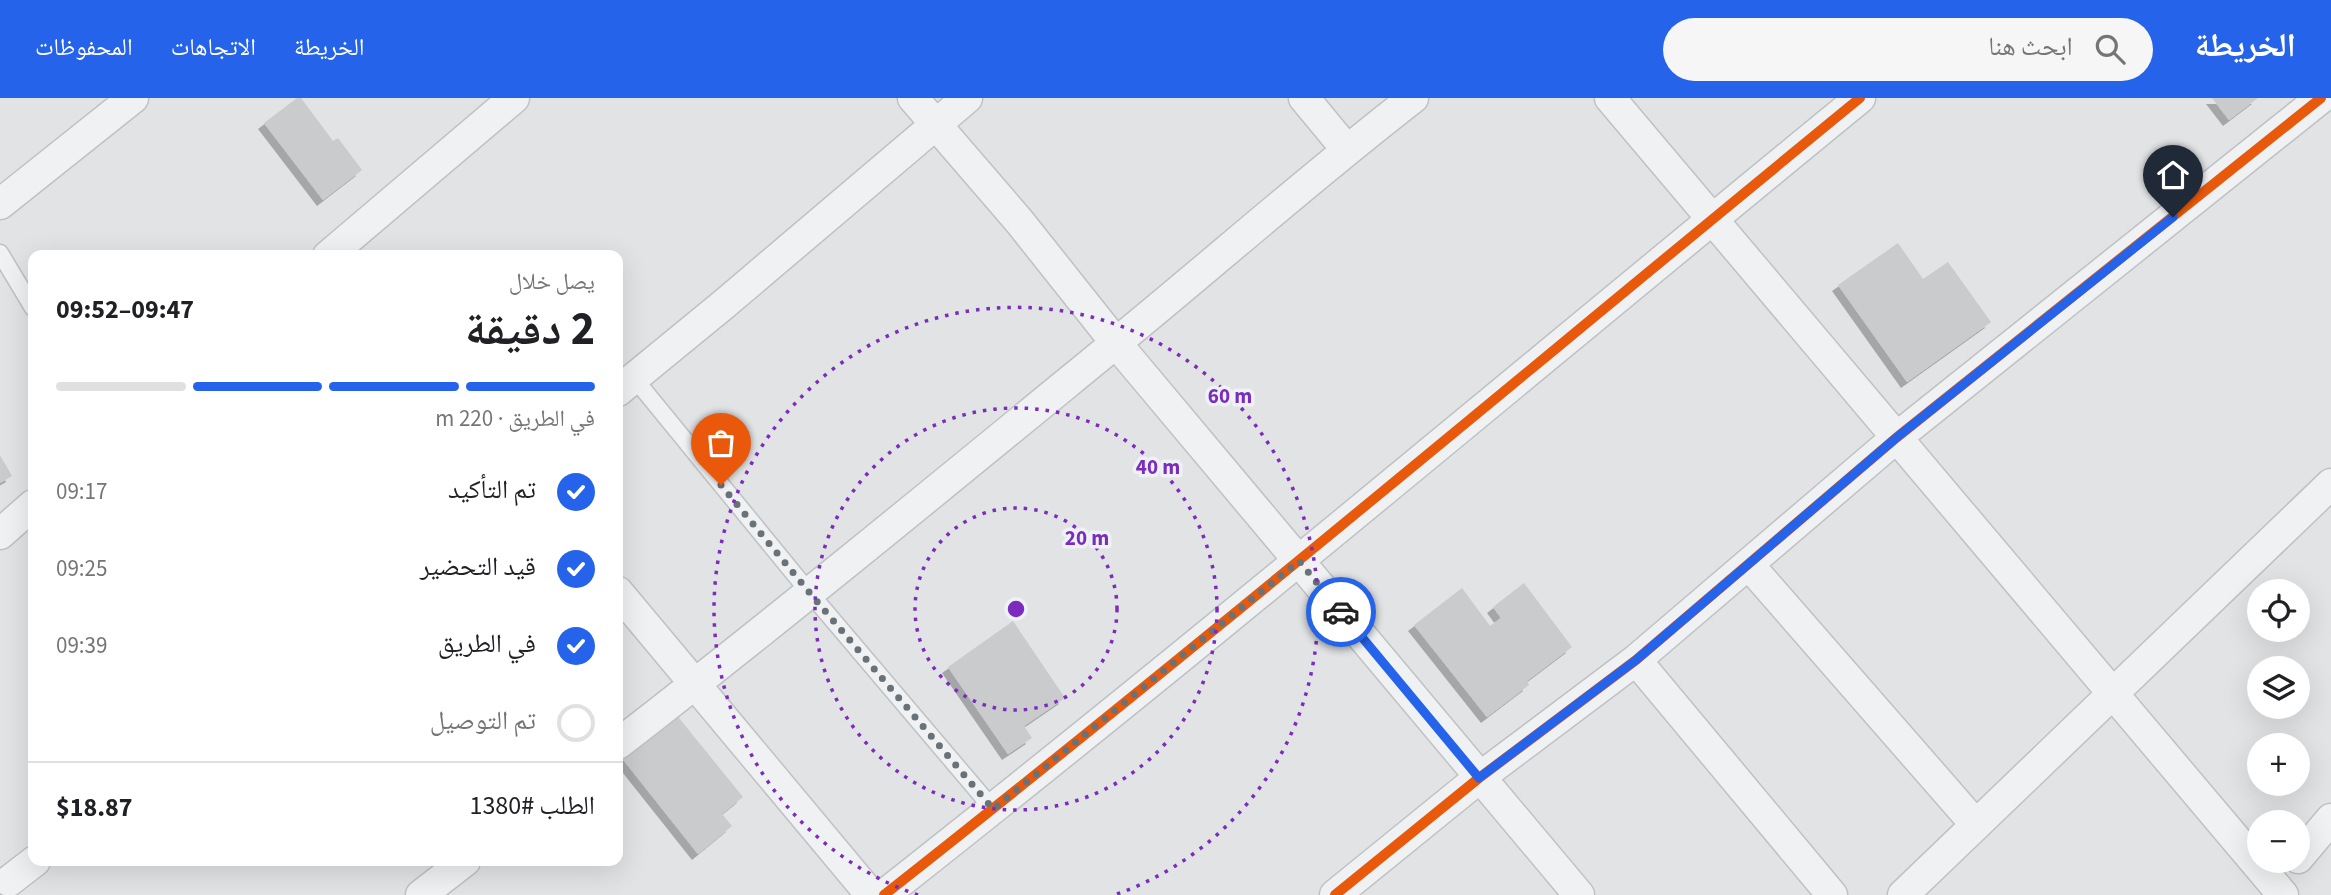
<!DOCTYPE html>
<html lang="ar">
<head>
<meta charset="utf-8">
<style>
  body { margin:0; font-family:"Source Sans 3","Noto Naskh Arabic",sans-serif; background:#f6f6f6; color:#202124; direction:rtl; height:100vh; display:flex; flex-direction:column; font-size:26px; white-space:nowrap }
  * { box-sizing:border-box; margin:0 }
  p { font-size:23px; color:#757577 }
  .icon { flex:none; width:38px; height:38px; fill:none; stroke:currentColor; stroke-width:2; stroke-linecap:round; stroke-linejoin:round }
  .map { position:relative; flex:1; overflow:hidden; direction:ltr }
  .sheet { position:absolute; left:28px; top:152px; width:595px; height:616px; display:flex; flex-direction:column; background:#fff; border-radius:14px; box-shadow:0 7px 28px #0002; direction:rtl }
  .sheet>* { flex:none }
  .controls { position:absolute; left:2247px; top:481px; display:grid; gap:14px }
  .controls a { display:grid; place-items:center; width:63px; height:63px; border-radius:50%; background:#fff; box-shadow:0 7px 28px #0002; font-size:35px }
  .pin { position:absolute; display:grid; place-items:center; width:60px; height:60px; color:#fff; margin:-72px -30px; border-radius:50% 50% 50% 0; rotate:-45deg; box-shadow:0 0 7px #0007 }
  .pin .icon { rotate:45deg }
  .courier { position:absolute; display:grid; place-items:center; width:70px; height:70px; margin:-35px; border:5px solid #2563eb; border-radius:50%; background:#fff; color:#222; box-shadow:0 2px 9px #0007 }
  .summary em { font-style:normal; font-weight:700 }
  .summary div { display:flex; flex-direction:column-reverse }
  .summary { display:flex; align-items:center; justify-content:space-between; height:119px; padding:0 28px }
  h1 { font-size:46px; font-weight:700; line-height:52px }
  .bar { display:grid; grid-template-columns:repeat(4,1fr); gap:10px 7px; align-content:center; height:84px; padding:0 28px }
  .bar i { height:9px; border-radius:5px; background:#e0e0e0 }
  .bar .on { background:#2563eb }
  .bar p { grid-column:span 4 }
  .line { display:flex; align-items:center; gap:18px; padding:0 28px; border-top:2px solid #e0e0e0 }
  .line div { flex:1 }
  ol { padding:0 28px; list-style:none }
  li { display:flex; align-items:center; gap:21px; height:77px }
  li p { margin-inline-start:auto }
  li .icon { padding:7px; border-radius:50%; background:#2563eb; color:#fff; stroke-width:4 }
  li:last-child { color:#757577 }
  li i { width:38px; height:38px; border:4px solid #e0e0e0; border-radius:50% }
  header { display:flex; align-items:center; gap:42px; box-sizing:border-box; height:98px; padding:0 35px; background:#2563eb; color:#fff }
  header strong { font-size:33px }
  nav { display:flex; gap:38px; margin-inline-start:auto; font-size:24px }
  .search { width:490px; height:63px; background:#f6f6f6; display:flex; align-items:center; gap:18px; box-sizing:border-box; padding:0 24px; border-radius:38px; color:#757577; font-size:26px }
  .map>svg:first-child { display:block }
</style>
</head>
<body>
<header>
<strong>الخريطة</strong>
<div class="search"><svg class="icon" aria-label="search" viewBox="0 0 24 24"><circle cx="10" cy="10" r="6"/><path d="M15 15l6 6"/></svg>ابحث هنا</div>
<nav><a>الخريطة</a><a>الاتجاهات</a><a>المحفوظات</a></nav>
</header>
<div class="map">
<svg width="2331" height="797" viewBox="0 0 2331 797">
  <defs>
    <filter id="shadow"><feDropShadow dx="-6" dy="6" stdDeviation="0" flood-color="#0004"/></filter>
  </defs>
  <rect width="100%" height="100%" fill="#e1e3e5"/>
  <path fill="#c9cbcd" filter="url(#shadow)" d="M297,0h4l32,43 5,-3 24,32 -39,30 -59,-77z
    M2212,0h46l-29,22z
    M1898,145l25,36 25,-17 43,60 -84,60 -69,-97z
    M0,357l12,21 -12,7z
    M1524,485l48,64 -45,34 2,4 -42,32 -73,-92 48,-37 28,38 11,-8 -8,-11z
    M1013,523l52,77 -41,28 8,12 -24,16 -60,-87z
    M675,615l68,84 -21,17 10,12 -34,28 -77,-97z"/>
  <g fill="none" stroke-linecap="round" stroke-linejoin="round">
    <defs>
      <path id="service" d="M0,155l33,55
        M634,280l175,214 184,217"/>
      <path id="minor" d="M913,0l106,123 97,122 463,552
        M1304,0l43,52
        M1610,0l673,797
        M0,106l133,-106
        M328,158l186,-158
        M618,293l105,-86 244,-207
        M0,436l33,-29
        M1749,467l227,260
        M618,494l253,303
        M1636,562l196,235
        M618,646c168,-130 333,-266 498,-401 99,-81 195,-166 297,-245
        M2298,760l33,-39
        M9,783l26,-20
        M421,797l44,-34
        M884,797c330,-260 651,-531 976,-797
        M1335,797l144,-117 157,-118 260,-222 425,-340
        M1903,797l428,-411"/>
    </defs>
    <use href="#service" stroke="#bfc1c3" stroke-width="19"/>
    <use href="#minor" stroke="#bfc1c3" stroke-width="33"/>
    <use href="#service" stroke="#eff1f2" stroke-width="16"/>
    <use href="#minor" stroke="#eff1f2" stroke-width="30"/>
    <defs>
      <path id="cycleway" d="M884,797c330,-260 651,-531 976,-797
        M1335,797l144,-117 157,-118 260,-222 425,-340"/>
    </defs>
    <use href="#cycleway" stroke="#eef2f5" stroke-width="15"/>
    <use href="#cycleway" stroke="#e8590c" stroke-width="10"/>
  </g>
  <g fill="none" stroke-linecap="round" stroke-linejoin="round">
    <path stroke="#697278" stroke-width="7" stroke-dasharray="0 12.6" d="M721,387l88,107 184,217 306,-248 42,51"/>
    <path stroke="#2563eb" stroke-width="9" d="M1341,514l138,166 157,-118 260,-222 277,-221"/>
  </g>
  <g fill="none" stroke="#7b2cbf" stroke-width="3.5" stroke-dasharray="3.5 7">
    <circle cx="1016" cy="511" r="101"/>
    <circle cx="1016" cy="511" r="201"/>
    <path d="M918 797A302 302 0 1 1 1114 797"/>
  </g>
  <circle cx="1016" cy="511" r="10" fill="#7b2cbf" stroke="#eef2f5" stroke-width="3.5"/>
  <g font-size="21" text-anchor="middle" font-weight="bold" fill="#7b2cbf" stroke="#eef2f5" stroke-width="7" stroke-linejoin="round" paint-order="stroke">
    <text x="1230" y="305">60 m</text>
    <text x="1158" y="376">40 m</text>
    <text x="1087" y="447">20 m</text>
  </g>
</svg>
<div class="controls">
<a><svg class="icon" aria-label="locate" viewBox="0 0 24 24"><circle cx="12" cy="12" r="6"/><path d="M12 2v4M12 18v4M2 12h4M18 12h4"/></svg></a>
<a><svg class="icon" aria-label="layers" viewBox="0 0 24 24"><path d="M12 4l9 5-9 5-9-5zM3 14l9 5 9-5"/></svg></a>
<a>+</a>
<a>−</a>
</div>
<div class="pin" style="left:721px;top:387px;background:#ea580c"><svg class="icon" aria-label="bag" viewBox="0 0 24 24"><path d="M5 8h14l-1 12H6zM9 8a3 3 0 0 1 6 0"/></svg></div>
<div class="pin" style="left:2173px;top:119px;background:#1f2937"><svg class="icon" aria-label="home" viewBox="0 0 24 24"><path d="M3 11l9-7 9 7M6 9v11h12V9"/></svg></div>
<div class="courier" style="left:1341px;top:514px"><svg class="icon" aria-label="car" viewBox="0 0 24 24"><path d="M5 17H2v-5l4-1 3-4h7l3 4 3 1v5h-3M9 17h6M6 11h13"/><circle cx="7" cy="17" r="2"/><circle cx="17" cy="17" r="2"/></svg></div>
<section class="sheet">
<div class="summary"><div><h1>2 دقيقة</h1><p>يصل خلال</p></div><em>09:47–09:52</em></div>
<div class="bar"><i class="on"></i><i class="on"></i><i class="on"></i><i></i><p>في الطريق · 220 m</p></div>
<ol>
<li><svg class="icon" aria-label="check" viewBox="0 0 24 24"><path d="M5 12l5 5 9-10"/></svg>تم التأكيد<p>09:17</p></li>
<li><svg class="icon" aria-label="check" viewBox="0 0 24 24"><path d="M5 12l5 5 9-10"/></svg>قيد التحضير<p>09:25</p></li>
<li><svg class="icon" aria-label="check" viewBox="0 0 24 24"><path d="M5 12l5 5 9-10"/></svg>في الطريق<p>09:39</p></li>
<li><i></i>تم التوصيل</li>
</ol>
<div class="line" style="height:91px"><div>الطلب #1380</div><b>$18.87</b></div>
</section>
</div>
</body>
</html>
